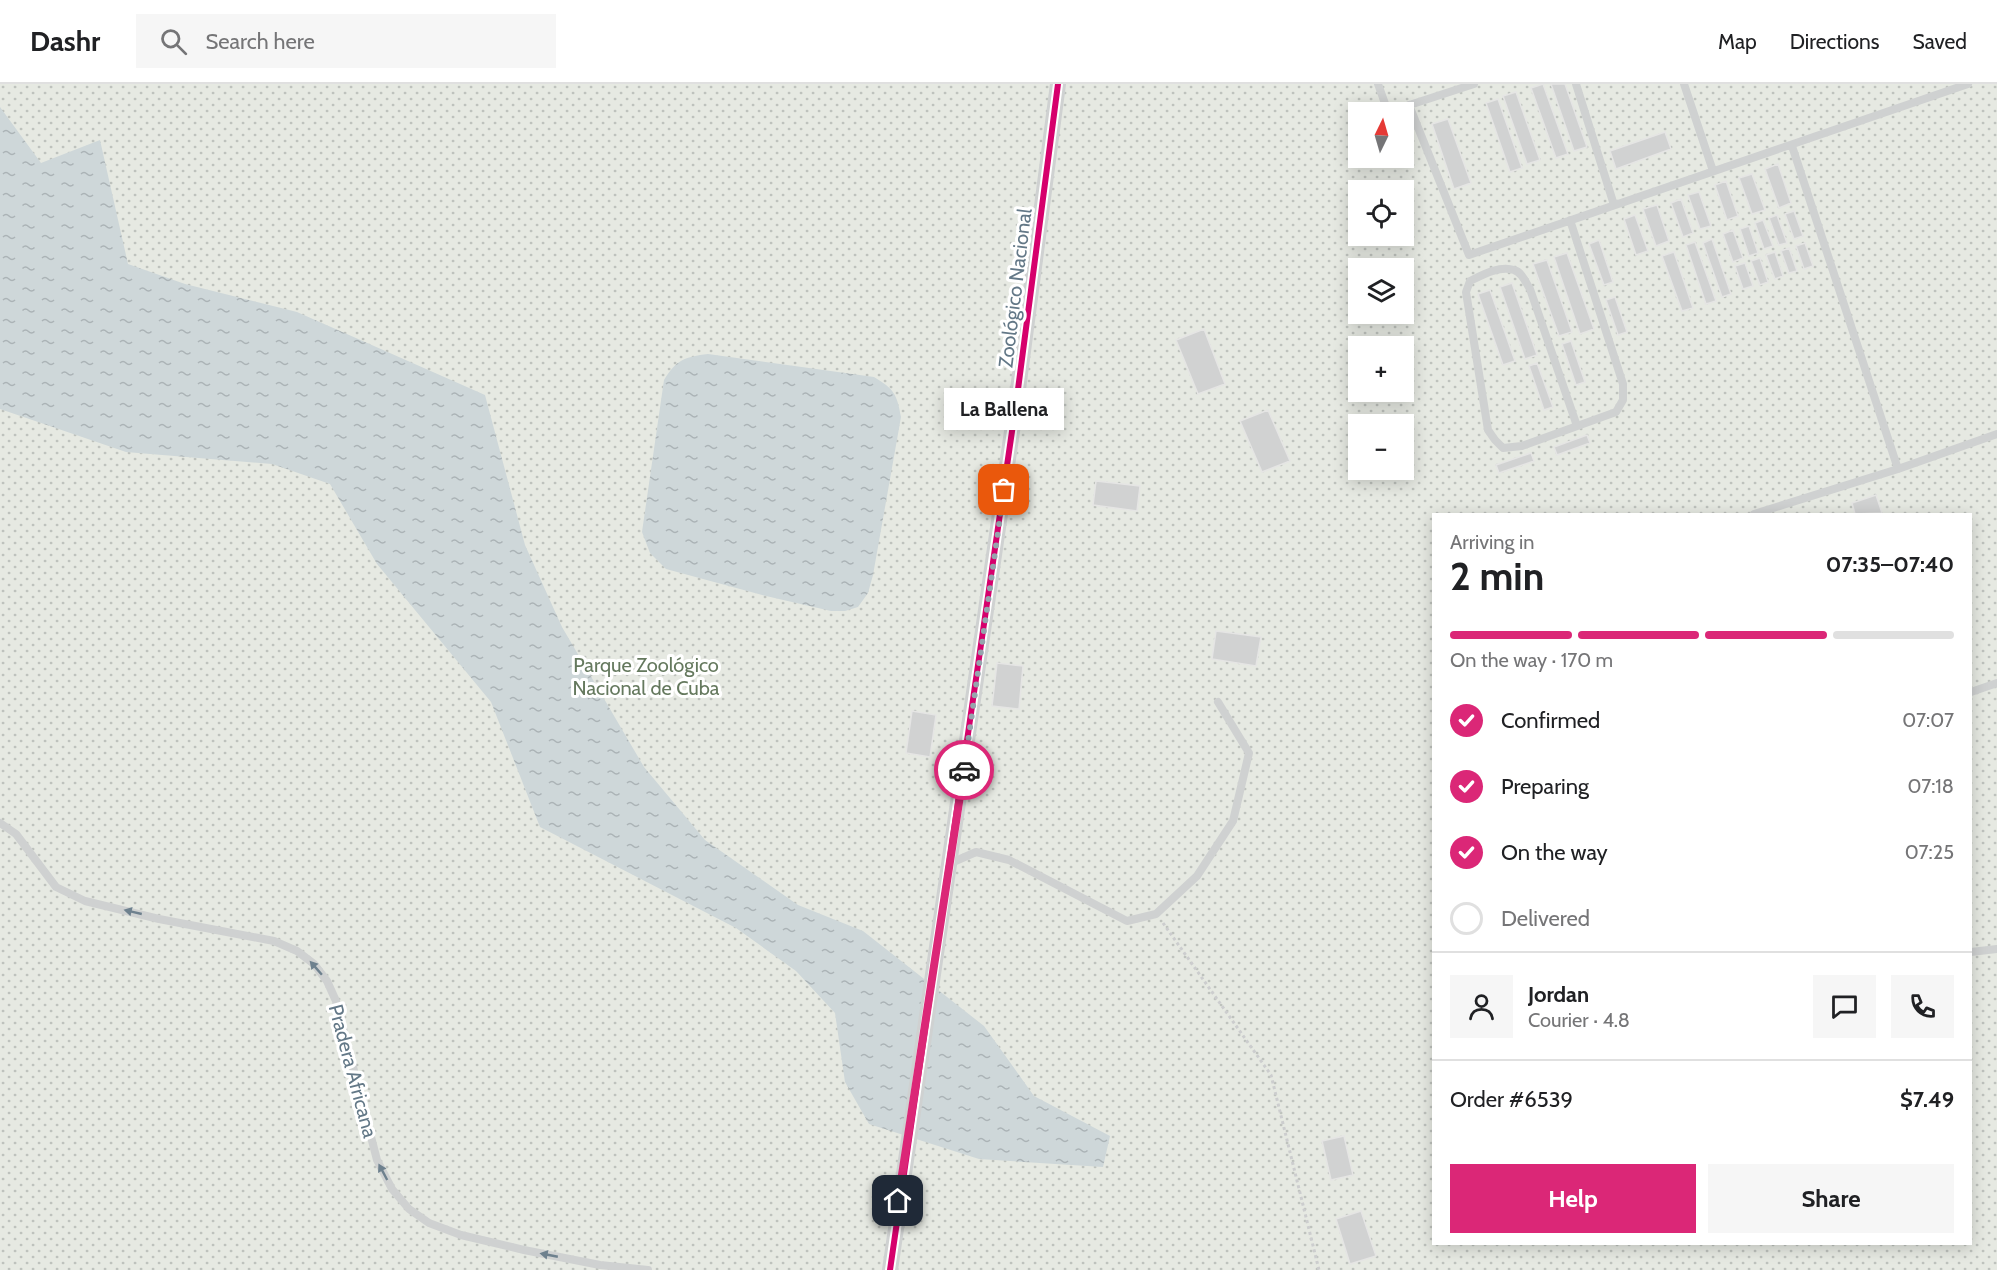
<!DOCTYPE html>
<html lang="en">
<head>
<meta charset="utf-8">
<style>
  body { margin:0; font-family:Cabin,sans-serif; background:#f6f6f6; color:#202124; height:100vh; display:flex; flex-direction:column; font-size:22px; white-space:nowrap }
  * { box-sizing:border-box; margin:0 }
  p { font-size:20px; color:#757577 }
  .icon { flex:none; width:33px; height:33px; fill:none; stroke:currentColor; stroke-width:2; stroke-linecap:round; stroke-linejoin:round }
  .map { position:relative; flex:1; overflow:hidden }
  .side { position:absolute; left:1432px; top:429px; width:540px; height:732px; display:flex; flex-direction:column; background:#fff; border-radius:0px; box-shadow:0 3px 15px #0003 }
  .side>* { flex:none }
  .needle { width:39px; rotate:5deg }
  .fabs { position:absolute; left:1348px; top:18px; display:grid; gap:12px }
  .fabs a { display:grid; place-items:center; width:66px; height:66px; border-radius:0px; background:#fff; box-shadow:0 3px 15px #0003; font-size:30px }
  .pin { position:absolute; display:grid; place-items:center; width:51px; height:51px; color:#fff; margin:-26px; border-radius:12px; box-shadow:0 3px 9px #0006 }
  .courier { position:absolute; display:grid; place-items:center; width:60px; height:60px; margin:-30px; border:4px solid #db2777; border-radius:50%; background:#fff; color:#222; box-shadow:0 2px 8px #0007 }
  .bubble { position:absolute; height:42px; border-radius:0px; background:#fff; box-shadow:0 3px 15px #0003; font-size:20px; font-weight:700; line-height:42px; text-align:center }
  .head em { font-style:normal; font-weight:700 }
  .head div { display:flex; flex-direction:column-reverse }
  .head { display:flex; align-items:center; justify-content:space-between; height:102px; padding:0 18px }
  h1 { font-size:39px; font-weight:700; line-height:45px }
  .bar { display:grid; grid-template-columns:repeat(4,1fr); gap:9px 6px; align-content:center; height:72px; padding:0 18px }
  .bar i { height:8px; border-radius:4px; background:#e0e0e0 }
  .bar .current { background:#db2777 }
  .bar p { grid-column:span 4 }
  .line { display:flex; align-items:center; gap:15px; padding:0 18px; border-top:2px solid #e0e0e0 }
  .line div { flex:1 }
  .round { display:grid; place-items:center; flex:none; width:63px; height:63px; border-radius:0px; background:#f6f6f6 }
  ol { padding:0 18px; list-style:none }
  li { display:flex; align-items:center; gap:18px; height:66px }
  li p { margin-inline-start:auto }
  li .icon { padding:6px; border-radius:50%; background:#db2777; color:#fff; stroke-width:4 }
  li:last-child { color:#757577 }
  li i { width:33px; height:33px; border:3px solid #e0e0e0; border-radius:50% }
  .primary-button { display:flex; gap:12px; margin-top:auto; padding:12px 18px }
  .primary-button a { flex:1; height:69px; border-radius:0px; background:#db2777; color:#fff; font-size:24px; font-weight:700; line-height:69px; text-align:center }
  .primary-button a+a { background:#f6f6f6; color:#202124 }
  header { display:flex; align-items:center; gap:36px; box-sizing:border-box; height:84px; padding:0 30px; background:#fff; border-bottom:2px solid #e0e0e0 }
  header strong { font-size:28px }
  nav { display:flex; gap:33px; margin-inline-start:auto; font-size:21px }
  .search { width:420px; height:54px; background:#f6f6f6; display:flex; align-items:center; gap:15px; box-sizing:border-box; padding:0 21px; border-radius:0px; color:#757577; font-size:22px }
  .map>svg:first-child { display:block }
</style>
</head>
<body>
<header>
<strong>Dashr</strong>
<div class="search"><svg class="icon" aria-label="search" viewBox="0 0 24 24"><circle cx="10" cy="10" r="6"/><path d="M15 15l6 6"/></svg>Search here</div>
<nav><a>Map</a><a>Directions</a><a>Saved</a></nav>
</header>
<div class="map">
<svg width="1997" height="1186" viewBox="0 0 1997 1186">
  <defs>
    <pattern id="park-dots" width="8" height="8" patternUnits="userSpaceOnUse" patternTransform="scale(1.5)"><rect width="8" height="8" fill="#e6e9e2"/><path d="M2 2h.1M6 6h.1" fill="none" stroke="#bec2bd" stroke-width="1.8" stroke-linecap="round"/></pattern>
    <pattern id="water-ripples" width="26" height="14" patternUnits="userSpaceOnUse" patternTransform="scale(1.5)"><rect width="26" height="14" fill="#ced7d9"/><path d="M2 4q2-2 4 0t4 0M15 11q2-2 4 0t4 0" fill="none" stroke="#abb3b6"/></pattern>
  </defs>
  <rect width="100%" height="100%" fill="#f6f6f4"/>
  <path fill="url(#park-dots)" fill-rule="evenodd" d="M0,0h1997v1186h-1997zM1359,28h45v46h-45zM1359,106h45v46h-45zM1359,184h45v46h-45zM1359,262h45v46h-45zM1359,340h45v46h-45zM1434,430h537v730h-537z"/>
  <path fill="url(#water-ripples)" d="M0,23l41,56 59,-23 28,124 57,20 112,28 188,83 40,150 37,82 82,140 61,73 93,65 65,26 121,95 50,70 76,40 -7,31 -124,-8 -110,-35 -24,-42 -10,-69 -39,-42 -60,-43 -196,-101 -49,-125 -114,-138 -47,-80 -58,-20 -146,-12 -126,-43z
    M708,270l166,23c20,12 23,17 27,40l-28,158 -5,18 -10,14 -13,4h-14l-65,-15 -100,-27 -16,-16 -8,-21 22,-152c13,-21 21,-23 44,-26z"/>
  <path fill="#d1d2d2" stroke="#e5e5e4" stroke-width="1.5" d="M1543,0l25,70 -12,4 -25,-70z
    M1551,0h14l22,63 -13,4z
    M1516,8l24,68 -13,4 -24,-68z
    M1498,15l24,69 -12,4 -24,-69z
    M1448,35l23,64 -17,6 -22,-65z
    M1665,48l6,17 -55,20 -6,-18z
    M1778,80l13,39 -12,5 -14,-39z
    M1752,90l13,36 -13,4 -13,-36z
    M1726,97l12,35 -11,4 -12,-35z
    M1699,108l12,34 -11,3 -12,-34z
    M1681,115l12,34 -10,4 -12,-34z
    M1657,121l12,36 -13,5 -13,-37z
    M1794,127l9,25 -9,3 -9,-25z
    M1635,131l13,36 -12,4 -12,-36z
    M1777,131l10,28 -8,2 -10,-27z
    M1763,136l10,26 -9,3 -9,-26z
    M1749,142l9,27 -9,3 -9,-27z
    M1733,146l10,28 -10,4 -10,-28z
    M1712,155l19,55 -9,3 -19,-54z
    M1599,156l14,42 -9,3 -15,-41z
    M1695,158l21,59 -10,3 -20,-59z
    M1805,159l8,23 -9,3 -8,-23z
    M1789,164l8,23 -8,2 -8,-22z
    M1674,168l19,56 -11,3 -20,-55z
    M1775,168l8,24 -8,3 -9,-24z
    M1567,169l27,76 -14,5 -26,-77z
    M1760,174l8,24 -8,3 -9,-24z
    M1547,176l25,72 -13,4 -26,-72z
    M1745,179l8,23 -10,3 -8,-23z
    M1512,199l25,72 -12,4 -25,-72z
    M1490,206l25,71 -12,4 -25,-71z
    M1615,213l12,35 -9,3 -12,-35z
    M1204,245l21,55 -27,10 -22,-54z
    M1571,257l14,41 -9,3 -14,-41z
    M1537,279l16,44 -9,3 -15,-44z
    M1268,326l22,51 -28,11 -22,-51z
    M1587,351l3,8 -33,12 -3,-8z
    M1531,369l3,8 -35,12 -3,-8z
    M1096,397l44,5 -3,25 -44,-6z
    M1876,411l6,18 -27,1 -3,-11z
    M1216,547l45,6 -5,29 -44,-7z
    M997,579l26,3 -4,43 -27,-3z
    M912,627l24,4 -6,42 -24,-4z
    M1344,1052l9,39 -22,5 -9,-39z
    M1361,1127l15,45 -26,8 -14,-45z"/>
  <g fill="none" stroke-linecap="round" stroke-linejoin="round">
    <path stroke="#cccdce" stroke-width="3" stroke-dasharray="3 3" stroke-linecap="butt" d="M1163,839l108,152 48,195"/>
    <path stroke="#cfd1d1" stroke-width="8" d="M1378,0l10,28 86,-28
      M1576,0l38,121
      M1684,0l29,87
      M1409,21l60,150 499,-171
      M1792,62l106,323
      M1570,136l53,164v16l-7,12 -94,34 -19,2 -8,-8 -7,-10 -22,-138 4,-11c12,-6 30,-16 44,-11 8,2 12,13 16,19l47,137
      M1754,430l144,-45 99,-35
      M1971,608l26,-9
      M0,739l16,11 40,53 29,14 74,18 115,22 23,10 17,13 13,17 9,20 41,159 15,29 17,20 20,14 32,12 63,15 76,15 48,5
      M951,779l25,-11 33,8 118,61 29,-7 41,-38 36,-55 16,-68 -31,-51
      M1971,868l26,-3"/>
    <path stroke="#cfd1d1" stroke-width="16" d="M890,1186l127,-873 41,-313"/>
    <defs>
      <path id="cycleway" d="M890,1186l127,-873 41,-313"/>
    </defs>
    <use href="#cycleway" stroke="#fff" stroke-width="10"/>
    <use href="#cycleway" stroke="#d6006c" stroke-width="6"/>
  </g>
  <defs><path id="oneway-solid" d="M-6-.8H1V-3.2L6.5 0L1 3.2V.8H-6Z" transform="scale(1.5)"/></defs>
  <g fill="#6e818e">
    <use href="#oneway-solid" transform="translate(133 828) rotate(-167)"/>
    <use href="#oneway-solid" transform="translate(316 884) rotate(-131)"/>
    <use href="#oneway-solid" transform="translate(383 1088) rotate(-118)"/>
    <use href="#oneway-solid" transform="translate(549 1171) rotate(-169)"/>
  </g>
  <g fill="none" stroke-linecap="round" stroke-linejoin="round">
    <path stroke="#96a4ad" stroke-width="6" stroke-dasharray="0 10.8" d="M964,686l40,-280"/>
    <path stroke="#db2777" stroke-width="8" d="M898,1117l66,-431"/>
  </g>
  <g text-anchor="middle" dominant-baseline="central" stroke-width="6" stroke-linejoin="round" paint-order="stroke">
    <g font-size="20" fill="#637887" stroke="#fff">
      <text transform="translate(1015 204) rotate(-83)">Zoológico Nacional</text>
      <text transform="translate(353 987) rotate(75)">Pradera Africana</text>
    </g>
    <g font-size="20" fill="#65795e" stroke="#fff">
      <text x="646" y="581">Parque Zoológico<tspan x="646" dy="23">Nacional de Cuba</tspan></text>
    </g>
  </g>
</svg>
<div class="fabs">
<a><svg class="needle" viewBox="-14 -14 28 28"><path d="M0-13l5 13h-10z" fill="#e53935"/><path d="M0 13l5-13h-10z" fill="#757577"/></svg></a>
<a><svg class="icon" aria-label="locate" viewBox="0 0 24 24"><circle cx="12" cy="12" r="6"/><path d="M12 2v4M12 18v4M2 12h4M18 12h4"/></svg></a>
<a><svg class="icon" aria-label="layers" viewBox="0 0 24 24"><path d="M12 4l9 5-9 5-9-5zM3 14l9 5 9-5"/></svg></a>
<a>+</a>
<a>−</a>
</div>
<div class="pin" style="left:1004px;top:406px;background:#ea580c"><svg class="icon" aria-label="bag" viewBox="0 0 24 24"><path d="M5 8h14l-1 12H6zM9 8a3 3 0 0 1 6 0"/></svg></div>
<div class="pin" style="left:898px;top:1117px;background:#1f2937"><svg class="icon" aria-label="home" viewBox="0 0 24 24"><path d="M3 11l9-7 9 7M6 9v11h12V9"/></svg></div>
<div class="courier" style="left:964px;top:686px"><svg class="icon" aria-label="car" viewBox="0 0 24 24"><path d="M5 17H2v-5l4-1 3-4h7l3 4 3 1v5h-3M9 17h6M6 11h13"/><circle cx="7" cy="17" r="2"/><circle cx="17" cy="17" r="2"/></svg></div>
<div class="bubble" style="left:944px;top:304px;width:120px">La Ballena</div>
<section class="side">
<div class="head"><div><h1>2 min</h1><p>Arriving in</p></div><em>07:35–07:40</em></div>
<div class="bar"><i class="current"></i><i class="current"></i><i class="current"></i><i></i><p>On the way · 170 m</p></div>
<ol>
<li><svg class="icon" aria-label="check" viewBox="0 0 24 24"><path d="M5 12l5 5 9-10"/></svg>Confirmed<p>07:07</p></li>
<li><svg class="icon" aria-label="check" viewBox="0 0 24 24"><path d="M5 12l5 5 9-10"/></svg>Preparing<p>07:18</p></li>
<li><svg class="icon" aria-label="check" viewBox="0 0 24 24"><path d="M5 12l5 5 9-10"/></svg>On the way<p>07:25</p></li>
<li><i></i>Delivered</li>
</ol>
<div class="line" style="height:108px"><a class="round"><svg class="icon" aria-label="person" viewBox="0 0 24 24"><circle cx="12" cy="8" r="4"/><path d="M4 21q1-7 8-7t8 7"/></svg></a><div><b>Jordan</b><p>Courier · 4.8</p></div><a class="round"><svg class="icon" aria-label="chat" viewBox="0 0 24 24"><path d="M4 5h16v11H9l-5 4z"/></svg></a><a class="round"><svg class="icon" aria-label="phone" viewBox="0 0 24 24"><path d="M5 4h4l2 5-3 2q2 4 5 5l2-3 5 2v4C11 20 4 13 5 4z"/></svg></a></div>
<div class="line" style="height:78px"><div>Order #6539</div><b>$7.49</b></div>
<div class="primary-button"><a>Help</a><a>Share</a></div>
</section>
</div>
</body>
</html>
